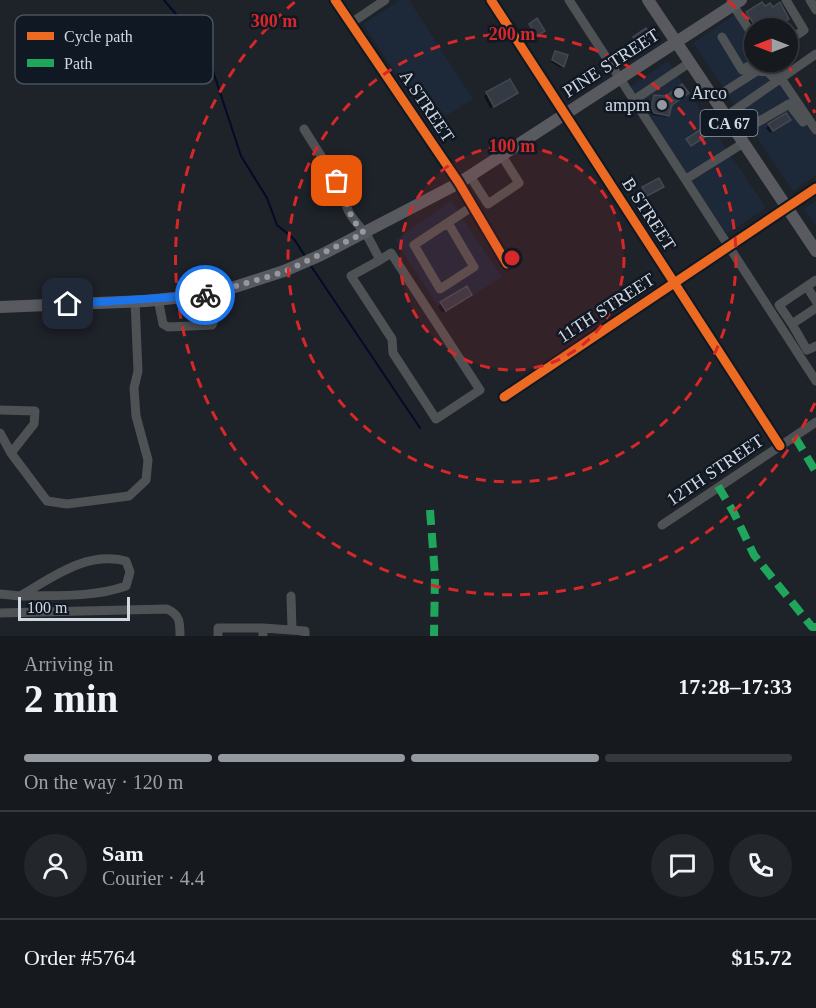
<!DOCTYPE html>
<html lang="en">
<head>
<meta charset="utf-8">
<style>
  body { margin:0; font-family:"Times New Roman",serif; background:#23272c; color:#f1f3f6; height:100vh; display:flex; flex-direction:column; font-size:22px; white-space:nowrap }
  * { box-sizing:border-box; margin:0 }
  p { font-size:20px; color:#9ea1a4 }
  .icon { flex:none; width:33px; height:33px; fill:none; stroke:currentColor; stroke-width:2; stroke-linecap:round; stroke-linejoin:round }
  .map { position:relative; height:636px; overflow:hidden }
  .drawer { display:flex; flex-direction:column; background:#161a1f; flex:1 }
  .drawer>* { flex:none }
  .needle { width:39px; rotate:270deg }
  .controls { position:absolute; left:744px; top:18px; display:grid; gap:12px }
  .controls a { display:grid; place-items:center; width:54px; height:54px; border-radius:50%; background:#161a1f; box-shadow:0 2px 4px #0004,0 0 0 2px #35383d; font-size:30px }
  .scale { position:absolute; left:18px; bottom:15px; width:112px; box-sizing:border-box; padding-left:6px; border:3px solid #d2d8e1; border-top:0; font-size:16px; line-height:21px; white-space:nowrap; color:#d2d8e1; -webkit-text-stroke:4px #101824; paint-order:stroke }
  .pin { position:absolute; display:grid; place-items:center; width:51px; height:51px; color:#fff; margin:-26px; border-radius:12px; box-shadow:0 3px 9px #0006 }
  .courier { position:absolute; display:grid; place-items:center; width:60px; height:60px; margin:-30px; border:4px solid #1a73e8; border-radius:50%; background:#fff; color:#222; box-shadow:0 2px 8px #0007 }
  .head em { font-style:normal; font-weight:600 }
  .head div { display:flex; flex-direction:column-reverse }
  .head { display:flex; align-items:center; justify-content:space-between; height:102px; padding:0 24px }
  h1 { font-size:39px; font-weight:600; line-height:45px }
  .bar { display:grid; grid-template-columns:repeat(4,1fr); gap:9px 6px; align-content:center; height:72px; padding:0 24px }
  .bar i { height:8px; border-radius:4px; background:#35383d }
  .bar .current { background:#9398a1 }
  .bar p { grid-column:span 4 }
  .line { display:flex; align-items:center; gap:15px; padding:0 24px; border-top:2px solid #35383d }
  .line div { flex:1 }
  .round { display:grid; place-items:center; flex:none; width:63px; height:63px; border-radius:32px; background:#23272c }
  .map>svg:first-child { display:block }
</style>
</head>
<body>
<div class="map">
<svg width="816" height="636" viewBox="0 0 816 636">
  <rect width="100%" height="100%" fill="#1e2229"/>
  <path fill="#1d2839" d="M400,0h9l64,99 -42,27 -68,-102z
    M734,15l20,30v17h12l50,74v39l-23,16 -100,-148z
    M668,61l98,147 -39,26 -98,-147z
    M451,201l51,76 -59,37 -48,-74z
    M816,201v25l-12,-17z"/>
  <path fill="#0007" d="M762,4l21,18 -5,4 2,2h-26v9l-11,-19z
    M530,25l12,7 -7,5z
    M634,38l16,3 -11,8z
    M555,53l11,3 -5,12 -10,-6z
    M509,81l4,15 -23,12 -6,-12z
    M666,97l4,8 -2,10 -2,2 -14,-2 -2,-4 4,-13z
    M786,123l-16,10 -4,-5 3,-3z
    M466,288l1,9 -25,16 -4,-7z"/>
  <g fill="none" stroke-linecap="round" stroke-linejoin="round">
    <path stroke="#030b27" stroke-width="2" d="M164,0l21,25 26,40 30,91 26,42 10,27 17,14 11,17
      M309,263l111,165"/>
  </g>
  <path fill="#343a44" stroke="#44484f" stroke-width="1.5" d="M762,2l3,4 5,-3 3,4 7,-5 9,17 -10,6 3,3h-26l-10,-16z
    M537,18l8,13 -8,5 -8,-12z
    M646,28l8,12 -13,9 -8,-12z
    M555,51l13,4 -4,12 -12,-7z
    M510,79l8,14 -24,14 -8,-15z
    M682,84l7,9 -17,12 -3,11 -15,-3 -3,-5 3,-13 12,1z
    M786,113l5,7 -18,11 -5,-7z
    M706,126l5,7 -20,13 -5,-7z
    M659,178l5,9 -17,9 -5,-9z
    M467,286l5,9 -26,16 -6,-9z"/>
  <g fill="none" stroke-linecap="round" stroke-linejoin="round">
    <path stroke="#4f5254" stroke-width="9" d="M335,0l124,183 48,81
      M491,0l289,446
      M569,0l247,381
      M786,0l18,30 -16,11
      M810,0l6,10
      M731,2l23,35
      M351,23l34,-23
      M722,37l20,33 14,-8
      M770,62l46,68
      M713,99l44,-28 11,1 9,9
      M634,100l55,-37
      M725,117l91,-63
      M758,122l31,-18 14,18
      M304,129l41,65c0,19 9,25 20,39 6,8 10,18 15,27l-29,16 41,63 1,14 43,66 44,-29 -89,-137 -11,7
      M470,176l18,28 31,-21 -17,-27
      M686,179l56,-35
      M448,223l26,44 -34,22 -26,-44 59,-39
      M816,280l-37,25 13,19 24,-16
      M807,287l9,14
      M158,299l5,25 5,3 44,-2 2,-5 -9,-25
      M792,324l15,26 9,-4
      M504,397l312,-209
      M0,410l35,1 -1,13 -23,29
      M0,433l11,20 36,48 20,3 62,-8 17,-16 2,-20 -12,-44 -2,-28 4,-17 -3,-70
      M662,525l154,-103
      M0,594l20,2c35,-1 72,2 106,-10l4,-14 -4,-11c-40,-10 -73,16 -106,35
      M291,596l1,33
      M0,613l167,-4c13,6 13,13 13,27
      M263,628l42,3v5
      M218,636v-8h45v8"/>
    <path stroke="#585a5f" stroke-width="12" d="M648,0l168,251
      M0,307l146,-6 67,-7 71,-23 37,-16 138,-72 282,-183"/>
    <path stroke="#20a55d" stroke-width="8" stroke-dasharray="15 8" stroke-linecap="butt" d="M795,437l21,35
      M718,486l16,27 20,42 58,72h4
      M430,510l5,66 -1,60"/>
    <defs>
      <path id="cycleway" d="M335,0l124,183 48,81
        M491,0l289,446
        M504,397l312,-209"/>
    </defs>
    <use href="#cycleway" stroke="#101824" stroke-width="13"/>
    <use href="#cycleway" stroke="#ed6a23" stroke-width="9"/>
  </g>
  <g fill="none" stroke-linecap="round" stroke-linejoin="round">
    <path stroke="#9398a1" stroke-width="6" stroke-dasharray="0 10.8" d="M205,295l79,-23 80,-39c-20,-20 -14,-31 -27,-52"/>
    <path stroke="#1a73e8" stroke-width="8" d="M68,304l137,-9"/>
  </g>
  <circle cx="512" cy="258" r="112" fill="#d62828" fill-opacity=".12"/>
  <g fill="none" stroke="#d62828" stroke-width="3" stroke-dasharray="10 8">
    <circle cx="512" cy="258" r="112"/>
    <circle cx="512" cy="258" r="224"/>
    <path d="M815 403A336 336 0 1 1 296 1M728 1A336 336 0 0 1 756 27M786 63A336 336 0 0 1 815 113"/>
  </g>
  <g fill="#9398a1" stroke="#101824" stroke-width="2">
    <circle cx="679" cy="93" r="6"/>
    <circle cx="662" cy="105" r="6"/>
  </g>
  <g text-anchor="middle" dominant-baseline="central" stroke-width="5" stroke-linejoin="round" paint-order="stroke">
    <rect fill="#101824" stroke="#989ea8" stroke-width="1.5" x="700.5" y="110" width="57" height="26" rx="4.5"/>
    <g font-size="16" font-weight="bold" fill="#d2d8e1">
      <text x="729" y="123">CA 67</text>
    </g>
    <g font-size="18" fill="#d2d8e1" stroke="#101824">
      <text transform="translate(611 63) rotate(-33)">PINE STREET</text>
      <text transform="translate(427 106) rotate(56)">A STREET</text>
      <text transform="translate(649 214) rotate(57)">B STREET</text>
      <text transform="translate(606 308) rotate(-33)">11TH STREET</text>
      <text transform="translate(715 470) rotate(-34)">12TH STREET</text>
    </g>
    <g font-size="18" fill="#d2d8e1" stroke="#101824" text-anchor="start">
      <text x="691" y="93">Arco</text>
      <text x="650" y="105" text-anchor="end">ampm</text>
    </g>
  </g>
  <rect x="15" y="15" width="198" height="69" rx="9" fill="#101824" stroke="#4a525d" stroke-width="1.5"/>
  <rect x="27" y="32" width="27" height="8" fill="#ed6a23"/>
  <rect x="27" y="59" width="27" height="8" fill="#20a55d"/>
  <g font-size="16" fill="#d2d8e1">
    <text x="64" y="42">Cycle path</text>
    <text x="64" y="69">Path</text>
  </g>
  <circle cx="512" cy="258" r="9" fill="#d62828" stroke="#101824" stroke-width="3"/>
  <g font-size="18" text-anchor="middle" font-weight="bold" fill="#d62828" stroke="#101824" stroke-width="5" stroke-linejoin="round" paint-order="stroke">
    <text x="274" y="27">300 m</text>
    <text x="512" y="40">200 m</text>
    <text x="512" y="152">100 m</text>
  </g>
</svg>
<div class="controls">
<a><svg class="needle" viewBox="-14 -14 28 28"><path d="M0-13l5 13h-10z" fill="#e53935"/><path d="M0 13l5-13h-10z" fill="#9ea1a4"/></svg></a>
</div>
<div class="scale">100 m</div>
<div class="pin" style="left:337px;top:181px;background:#ea580c"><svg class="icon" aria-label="bag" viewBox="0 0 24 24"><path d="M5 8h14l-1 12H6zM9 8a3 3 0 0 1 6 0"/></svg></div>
<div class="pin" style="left:68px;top:304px;background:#1f2937"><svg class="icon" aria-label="home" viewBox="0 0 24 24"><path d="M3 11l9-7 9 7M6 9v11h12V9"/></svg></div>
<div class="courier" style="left:205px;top:295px"><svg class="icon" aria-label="bike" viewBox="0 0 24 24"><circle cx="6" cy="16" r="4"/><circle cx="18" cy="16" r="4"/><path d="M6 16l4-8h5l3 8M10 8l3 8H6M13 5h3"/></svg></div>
</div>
<section class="drawer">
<div class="head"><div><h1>2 min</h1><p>Arriving in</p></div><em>17:28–17:33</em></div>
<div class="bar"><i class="current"></i><i class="current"></i><i class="current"></i><i></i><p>On the way · 120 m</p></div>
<div class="line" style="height:108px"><a class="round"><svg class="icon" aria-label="person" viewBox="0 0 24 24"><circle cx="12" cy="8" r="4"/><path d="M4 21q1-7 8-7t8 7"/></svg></a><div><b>Sam</b><p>Courier · 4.4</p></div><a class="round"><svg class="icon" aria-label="chat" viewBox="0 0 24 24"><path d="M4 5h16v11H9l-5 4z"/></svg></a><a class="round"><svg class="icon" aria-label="phone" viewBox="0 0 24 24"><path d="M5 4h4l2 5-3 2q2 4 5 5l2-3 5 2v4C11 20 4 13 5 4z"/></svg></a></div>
<div class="line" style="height:78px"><div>Order #5764</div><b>$15.72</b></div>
</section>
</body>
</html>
